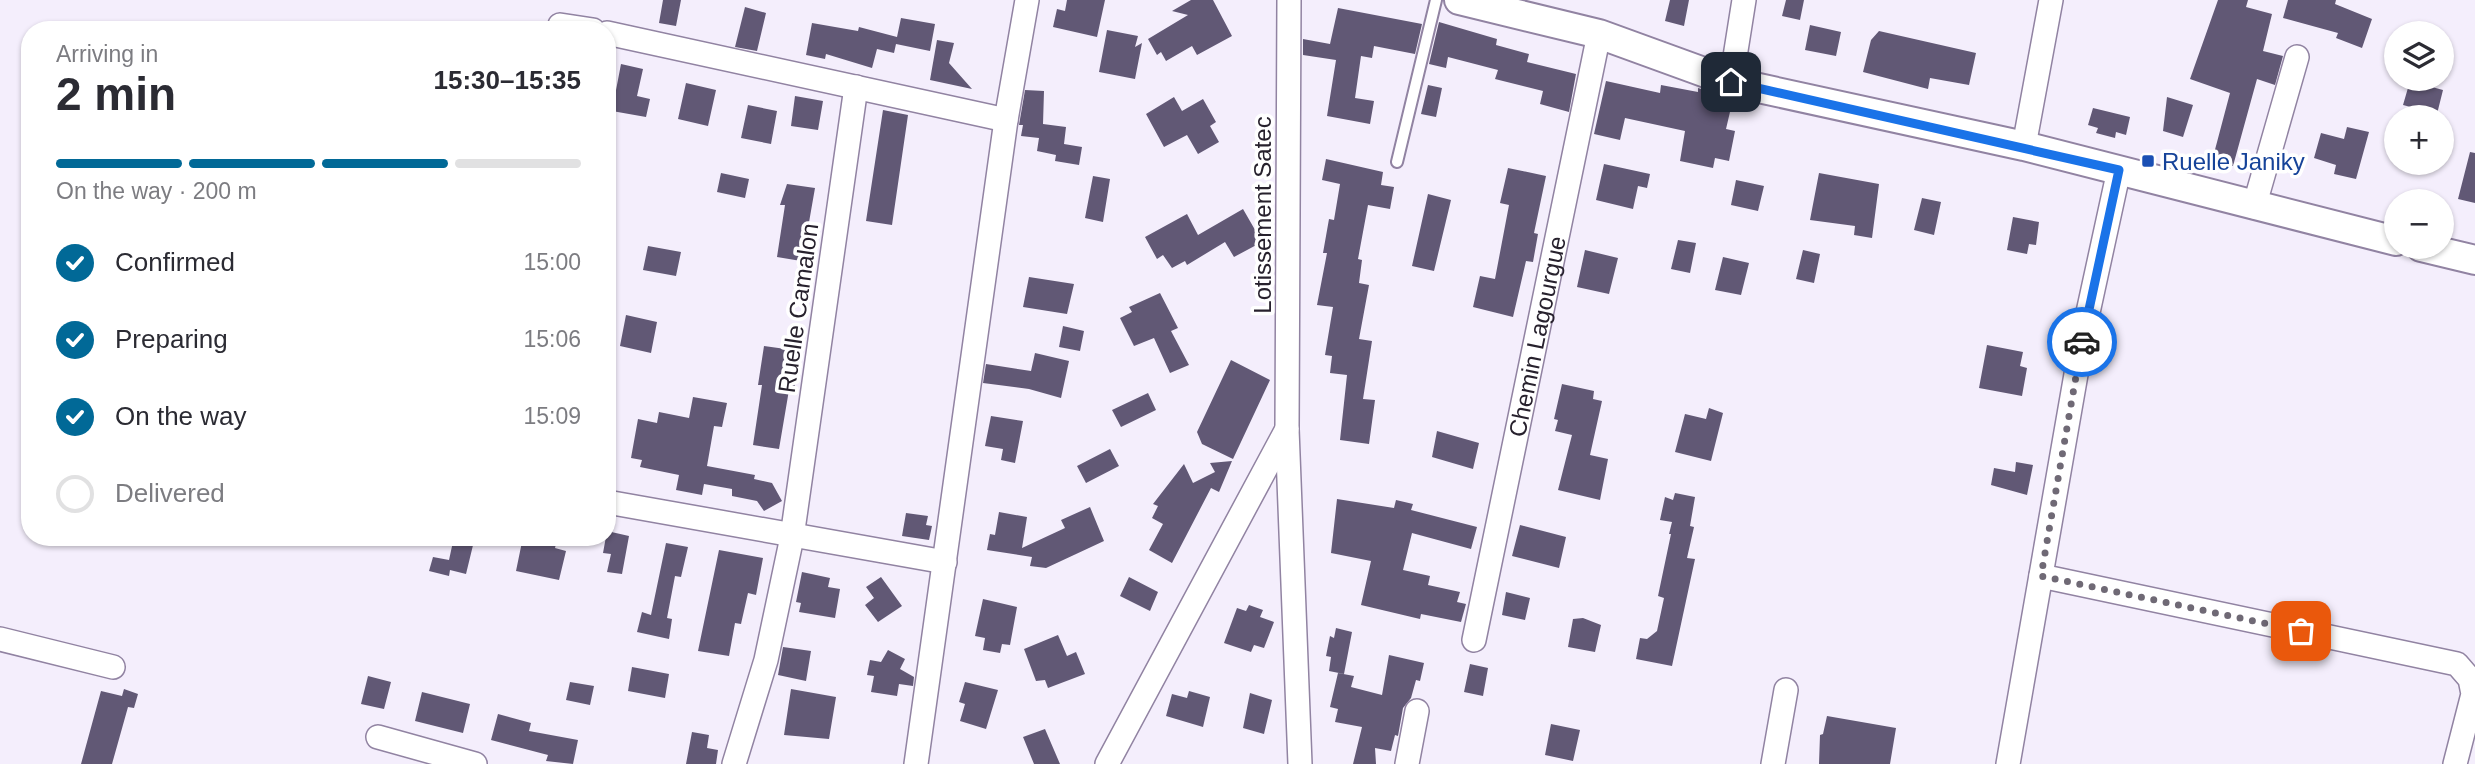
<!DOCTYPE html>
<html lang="en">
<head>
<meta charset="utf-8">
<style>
  body { margin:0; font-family:Helvetica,sans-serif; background:#f7f7f7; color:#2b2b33; height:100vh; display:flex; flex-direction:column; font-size:26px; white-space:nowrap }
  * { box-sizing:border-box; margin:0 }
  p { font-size:23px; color:#7c7c81 }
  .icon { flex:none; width:38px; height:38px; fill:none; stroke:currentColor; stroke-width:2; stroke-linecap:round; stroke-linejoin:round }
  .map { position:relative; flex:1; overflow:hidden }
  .details { position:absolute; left:21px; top:21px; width:595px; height:525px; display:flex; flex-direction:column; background:#fff; border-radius:28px; box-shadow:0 2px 5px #0004 }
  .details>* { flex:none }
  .fabs { position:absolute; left:2384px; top:21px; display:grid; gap:14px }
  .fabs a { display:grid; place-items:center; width:70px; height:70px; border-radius:50%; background:#fff; box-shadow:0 2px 5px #0004; font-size:35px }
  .pin { position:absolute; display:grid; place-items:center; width:60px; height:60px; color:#fff; margin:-30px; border-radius:14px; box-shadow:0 4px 10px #0006 }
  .courier { position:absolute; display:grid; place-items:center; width:70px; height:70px; margin:-35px; border:5px solid #1a73e8; border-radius:50%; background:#fff; color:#222; box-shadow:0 2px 9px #0007 }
  .headline em { font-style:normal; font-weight:700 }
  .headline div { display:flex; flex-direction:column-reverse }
  .headline { display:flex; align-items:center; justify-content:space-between; height:119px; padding:0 35px }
  h1 { font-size:46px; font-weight:700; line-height:52px }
  .bar { display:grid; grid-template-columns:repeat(4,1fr); gap:10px 7px; align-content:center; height:84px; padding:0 35px }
  .bar i { height:9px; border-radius:5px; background:#e1e1e2 }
  .bar .selected { background:#016997 }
  .bar p { grid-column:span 4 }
  ol { padding:0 35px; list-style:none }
  li { display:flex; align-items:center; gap:21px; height:77px }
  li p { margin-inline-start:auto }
  li .icon { padding:7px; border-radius:50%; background:#016997; color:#fff; stroke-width:4 }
  li:last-child { color:#7c7c81 }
  li i { width:38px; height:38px; border:4px solid #e1e1e2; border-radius:50% }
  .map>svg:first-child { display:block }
</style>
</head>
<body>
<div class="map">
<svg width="2475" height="764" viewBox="0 0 2475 764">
  <rect width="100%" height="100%" fill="#f4eefc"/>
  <path fill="#615875" d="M663,0h18l-5,26 -17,-3z
    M1067,0h38l-8,37 -44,-10 4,-18 8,2z
    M1191,0h22l19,36 -35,19 -5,-9 -26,15 -5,-9 -4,3 -9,-16 40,-24 -16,-4z
    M1670,0h19l-5,26 -19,-5z
    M1786,0h18l-4,20 -18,-4z
    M2218,0h30l-2,7 26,7 -9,37 20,5 -8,29 -18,-6 -24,87 -21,-5 18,-68 -40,-14z
    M2288,0h48l-1,4 37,15 -10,29 -26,-10 2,-5 -55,-15z
    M745,7l21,6 -9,38 -22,-4z
    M1338,8l84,16 -7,30 -41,-8 -2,12 -11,-2 -6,42 19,3 -4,23 -43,-8 9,-56 -33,-5v-16l27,5z
    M901,18l34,6 -5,27 -34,-7 -2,9 -17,-4 -5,19 -46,-14 -1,5 -19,-4 6,-32 46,8 1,-4 38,10z
    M1439,22l58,17 -1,6 33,9 -2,8 49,12 -7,38 -29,-8 3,-13 -48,-12 3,-9 -50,-13 -2,11 -17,-4z
    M1810,25l31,7 -5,24 -31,-6z
    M1107,30l31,6 -3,11 7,-4 -7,36 -36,-7z
    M1879,31l97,22 -7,32 -39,-7 -2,11 -65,-17 8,-32z
    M937,40l17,3 -5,20 23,26 -42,-9z
    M621,64l22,5 -6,27 13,3 -4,18 -34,-6z
    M1606,81l54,12 1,-8 37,7v-4l35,11 -7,30 9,2 -6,30 -14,-3 -2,10 -33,-7 5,-30 -60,-13 -5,22 -26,-6z
    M2410,81l33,9 -6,24 -34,-9z
    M686,83l30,7 -8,36 -30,-7z
    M1428,85l14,3 -6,29 -15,-3z
    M1025,90l19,1 -1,33 23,3 -2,17 18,3 -3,18 -24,-4 1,-6 -19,-4 2,-13 -18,-2 2,-11h-4z
    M795,96l28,5 -5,29 -27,-4z
    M1174,97l8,14 21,-12 13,23 -6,4 9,16 -21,12 -11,-19 -23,12 -18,-33z
    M2167,97l26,8 -10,32 -20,-6z
    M748,105l29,6 -6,33 -30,-6z
    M2093,108l37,9 -4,18 -10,-3 -1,6 -19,-5 2,-5 -10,-3z
    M883,110l25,5 -16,110 -26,-4z
    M2347,127l22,5 -13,47 -22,-5 2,-9 -22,-7 7,-25 23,6z
    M2470,152l5,1v50l-17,-4z
    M1326,159l57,13 -2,13 13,2 -4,22 -22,-4 -10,54 4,1 -3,23 10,2 -10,54 13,2 -9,58 12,1 -6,44 -29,-4 7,-65 -17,-2 2,-17 -7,-1 8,-48 -16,-2 10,-52h-4l6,-34 5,1 6,-36 -18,-4z
    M1604,164l46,10 -3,14 -9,-2 -5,23 -37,-9z
    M1508,168l38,8 -12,57 4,1 -5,28 -7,-1 -13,56 -40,-10 7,-31 15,3 14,-74 -9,-2z
    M721,173l28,6 -4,19 -28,-6z
    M1819,173l60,11 -7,54 -18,-3 1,-9 -45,-6z
    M1093,176l17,3 -7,43 -18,-4z
    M1736,180l28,6 -6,25 -27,-6z
    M787,184l28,4 -7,40 11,2 -6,33 -36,-6 8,-52h-5z
    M1428,194l23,6 -17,71 -22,-5z
    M1922,198l19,4 -7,33 -20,-5z
    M1243,209l19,33 -28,15 -9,-15 -38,23 -2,-4 -13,7 -9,-13 -6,4 -12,-22 42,-23 11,21z
    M2013,217l26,5 -3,23 -7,-1 -2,10 -20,-4z
    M1678,240l18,3 -6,30 -19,-4z
    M648,246l33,6 -5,24 -33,-6z
    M1585,250l33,8 -9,36 -32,-7z
    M1803,250l17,4 -6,29 -18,-4z
    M1723,257l26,6 -8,32 -26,-5z
    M1029,277l45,7 -7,30 -44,-7z
    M1160,293l18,35 -7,3 18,34 -19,8 -16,-35 -20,8 -14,-28 12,-6 -3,-5z
    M626,315l31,7 -6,31 -31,-7z
    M1063,326l21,5 -4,20 -21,-4z
    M1987,345l36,7 -3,14 7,2 -5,28 -43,-8z
    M764,346l36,5 -6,39h-5l-10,59 -26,-4 9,-60h-4z
    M1035,353l34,8 -8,37 -32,-9 -46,-6 3,-19 45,7z
    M1231,360l39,20 -37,79 -31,-15 -5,-12z
    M1562,384l32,7 -1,8 9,2 -12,54 18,4 -8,41 -42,-10 14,-55 -17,-4 3,-11 -4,-1z
    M1148,393l8,17 -35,17 -9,-17z
    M693,397l34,6 -5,24 -8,-1 -7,40 48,9 -1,4 18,4 10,18 -18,10 -7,-10 -25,-5v-7l-28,-5 -2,11 -26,-5 3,-15 -39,-8 2,-7 -11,-2 7,-39 19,4 2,-11 30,6z
    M1709,408l14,5 -12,48 -36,-9 10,-38 21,5z
    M991,416l32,5 -8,42 -14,-3 2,-11 -18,-3z
    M1437,431l42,12 -6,26 -41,-12z
    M1110,449l9,17 -33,17 -9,-17z
    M1232,461l-13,31 -8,-4 -39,75 -23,-13 14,-26 -11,-6 6,-12 -5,-2 31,-40 9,19 22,-11 -5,-9z
    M2016,462l17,3 -6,30 -36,-10 3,-17 21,4z
    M1675,493l20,4 -5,29 4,1 -7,31 8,1 -23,107 -36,-7 4,-21 7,1 10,-8 7,-33 -6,-2 13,-62h-2l3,-12 -12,-2 5,-23 8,3z
    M1337,499l57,9 2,-8 17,4 -2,6 66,17 -6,22 -59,-16 -9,37 27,6 -2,9 32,7 -3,10 9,2 -5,18 -40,-8 -1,5 -59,-14 10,-44 -40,-8z
    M1090,507l14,34 -58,27 -16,-2 2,-9 -45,-7 3,-16 5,1 4,-23 28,5 -5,31 43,-20 -4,-8z
    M906,513l22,3 -2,9 6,1 -3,14 -27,-4z
    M1520,525l46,12 -7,31 -47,-12z
    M607,531l22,5 -7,38 -15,-2 4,-18 -8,-1z
    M454,537h21l-9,37 -16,-4 -1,6 -20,-5 4,-14 16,3z
    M523,537l34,3 -2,8 11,3 -7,29 -43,-9z
    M666,543l22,4 -7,30 -6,-1 -8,42 5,1 -3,20 -32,-7 5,-20 9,3z
    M719,550l44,8 -7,37 -8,-2 -7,31 -6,-1 -6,33 -31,-5z
    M802,572l28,6 -2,9 12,2 -5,29 -36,-6 2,-9 -5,-1z
    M881,577l21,29 -24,16 -13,-17 9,-7 -8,-11z
    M1129,577l29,15 -8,19 -30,-15z
    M1506,592l24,6 -5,22 -23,-5z
    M983,599l34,8 -7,38 -8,-1 -2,9 -17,-3 2,-12 -10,-2z
    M1249,605l14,5 -3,7 14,5 -10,26 -10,-3 -3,7 -27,-9 13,-35 9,3z
    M1583,618l18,7 -6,27 -27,-5 5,-28z
    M1336,628l16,4 -8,42 -15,-3 2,-14 -5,-1 4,-20 4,2z
    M1058,635l9,21 9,-4 9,22 -37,14 -3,-8 -9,1 -12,-32z
    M783,647l28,4 -5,30 -28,-6z
    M888,650l17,9 -5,10 14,8 -1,9 -14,-2 -2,12 -26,-4 3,-16 -7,-1 3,-15 11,2z
    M1389,655l35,8 -4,18 -4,-1 -5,18 -8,10 -5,28 -3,-1 -4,16 -16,-3 1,16h-23l9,-37 -27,-5 3,-13 -8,-2 8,-34 16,3 -3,11 31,8z
    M1470,664l18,4 -5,28 -19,-4z
    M632,667l37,7 -4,24 -37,-7z
    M368,676l23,6 -7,27 -23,-5z
    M570,682l24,4 -4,19 -24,-5z
    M965,682l33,8 -12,39 -26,-8 5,-17 -6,-2z
    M124,689l14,5 -4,14 -6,-1 -16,57h-31l20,-73 21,5z
    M791,689l45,8 -7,42 -45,-4z
    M1189,691l21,6 -7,30 -37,-11 6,-22 15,4z
    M422,692l48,12 -7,29 -48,-12z
    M1250,693l22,7 -8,34 -21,-6z
    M498,714l33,9 -2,8 49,9 -5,24 -27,-3 2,-6 -57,-15z
    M1827,716l69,12 -6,36h-71l1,-29 3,-1z
    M1551,724l29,6 -7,31 -28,-6z
    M1045,729l15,35h-26l-11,-27z
    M692,732l17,3 -2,13 11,2 -2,14h-30z"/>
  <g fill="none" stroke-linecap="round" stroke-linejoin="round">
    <defs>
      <path id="service" d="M1397,162l39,-162"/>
      <g id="minor">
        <path d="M1289,0l-2,429 13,335"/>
        <path d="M560,25l33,5"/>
        <path d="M607,33l399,87"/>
        <path d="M1731,82l13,-82"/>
        <path d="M2024,146l27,-146"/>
        <path d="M2254,207l43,-150"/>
        <path d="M607,502l338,60"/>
        <path d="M2041,576l416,88 13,15 3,15 -18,70"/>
        <path d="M0,639l113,28"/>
        <path id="s1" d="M1474,640l125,-606"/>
        <path d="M378,737l97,27"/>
        <path d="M734,764l32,-104 26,-123 64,-450"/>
        <path d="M916,764l90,-644 21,-120"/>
        <path d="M1107,764l180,-335"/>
        <path d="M1407,764l10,-53"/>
        <path d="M1773,764l13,-74"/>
        <path d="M2008,764l74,-424 37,-170"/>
      </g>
      <path id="tertiary" d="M1459,0l140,34 132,48 293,64 372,95
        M2421,247l54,13"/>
    </defs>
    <use href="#service" stroke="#9183a2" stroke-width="14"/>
    <use href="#minor" stroke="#9183a2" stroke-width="26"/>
    <use href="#tertiary" stroke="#9183a2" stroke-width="32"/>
    <use href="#service" stroke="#fff" stroke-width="10"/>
    <use href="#minor" stroke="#fff" stroke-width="23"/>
    <use href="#tertiary" stroke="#fff" stroke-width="28"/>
  </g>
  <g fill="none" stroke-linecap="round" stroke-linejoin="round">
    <path stroke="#6f6975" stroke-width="7" stroke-dasharray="0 12.6" d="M2082,342l-41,234 260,55"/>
    <path stroke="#1a73e8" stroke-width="9" d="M1731,82l388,88 -37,172"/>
  </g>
  <rect fill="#1a4fb4" stroke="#fff" stroke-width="2.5" x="2141" y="154" width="14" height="14" rx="3.5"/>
  <g text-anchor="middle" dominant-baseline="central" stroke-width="7" stroke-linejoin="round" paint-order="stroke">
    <g font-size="24" fill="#164399" stroke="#fff" text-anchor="start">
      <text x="2162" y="161">Ruelle Janiky</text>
    </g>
    <g font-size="24" fill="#27212d" stroke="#fff">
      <text transform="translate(1262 215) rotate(-90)">Lotissement Satec</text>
      <text transform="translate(798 308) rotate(-82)">Ruelle Camalon</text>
      <text stroke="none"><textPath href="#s1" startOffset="310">Chemin Lagourgue</textPath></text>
    </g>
  </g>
</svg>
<div class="fabs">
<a><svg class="icon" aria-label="layers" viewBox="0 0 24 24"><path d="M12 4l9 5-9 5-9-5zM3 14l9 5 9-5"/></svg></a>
<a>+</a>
<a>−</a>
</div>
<div class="pin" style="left:2301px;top:631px;background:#ea580c"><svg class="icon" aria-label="bag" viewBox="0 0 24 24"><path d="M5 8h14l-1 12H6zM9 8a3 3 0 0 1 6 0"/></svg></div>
<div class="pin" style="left:1731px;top:82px;background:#1f2937"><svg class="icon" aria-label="home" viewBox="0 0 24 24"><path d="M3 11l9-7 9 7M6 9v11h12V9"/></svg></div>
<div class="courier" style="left:2082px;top:342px"><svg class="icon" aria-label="car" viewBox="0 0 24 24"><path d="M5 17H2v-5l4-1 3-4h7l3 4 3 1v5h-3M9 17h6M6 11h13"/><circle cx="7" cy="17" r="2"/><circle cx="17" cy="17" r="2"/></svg></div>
<section class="details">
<div class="headline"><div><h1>2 min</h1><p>Arriving in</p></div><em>15:30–15:35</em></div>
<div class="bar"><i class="selected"></i><i class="selected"></i><i class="selected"></i><i></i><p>On the way · 200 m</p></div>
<ol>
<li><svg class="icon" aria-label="check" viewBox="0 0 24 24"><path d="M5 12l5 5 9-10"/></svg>Confirmed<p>15:00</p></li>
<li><svg class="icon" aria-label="check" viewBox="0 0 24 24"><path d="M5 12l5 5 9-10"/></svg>Preparing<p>15:06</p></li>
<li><svg class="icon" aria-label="check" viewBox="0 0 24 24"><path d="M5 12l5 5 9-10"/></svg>On the way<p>15:09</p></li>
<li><i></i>Delivered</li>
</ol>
</section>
</div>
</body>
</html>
